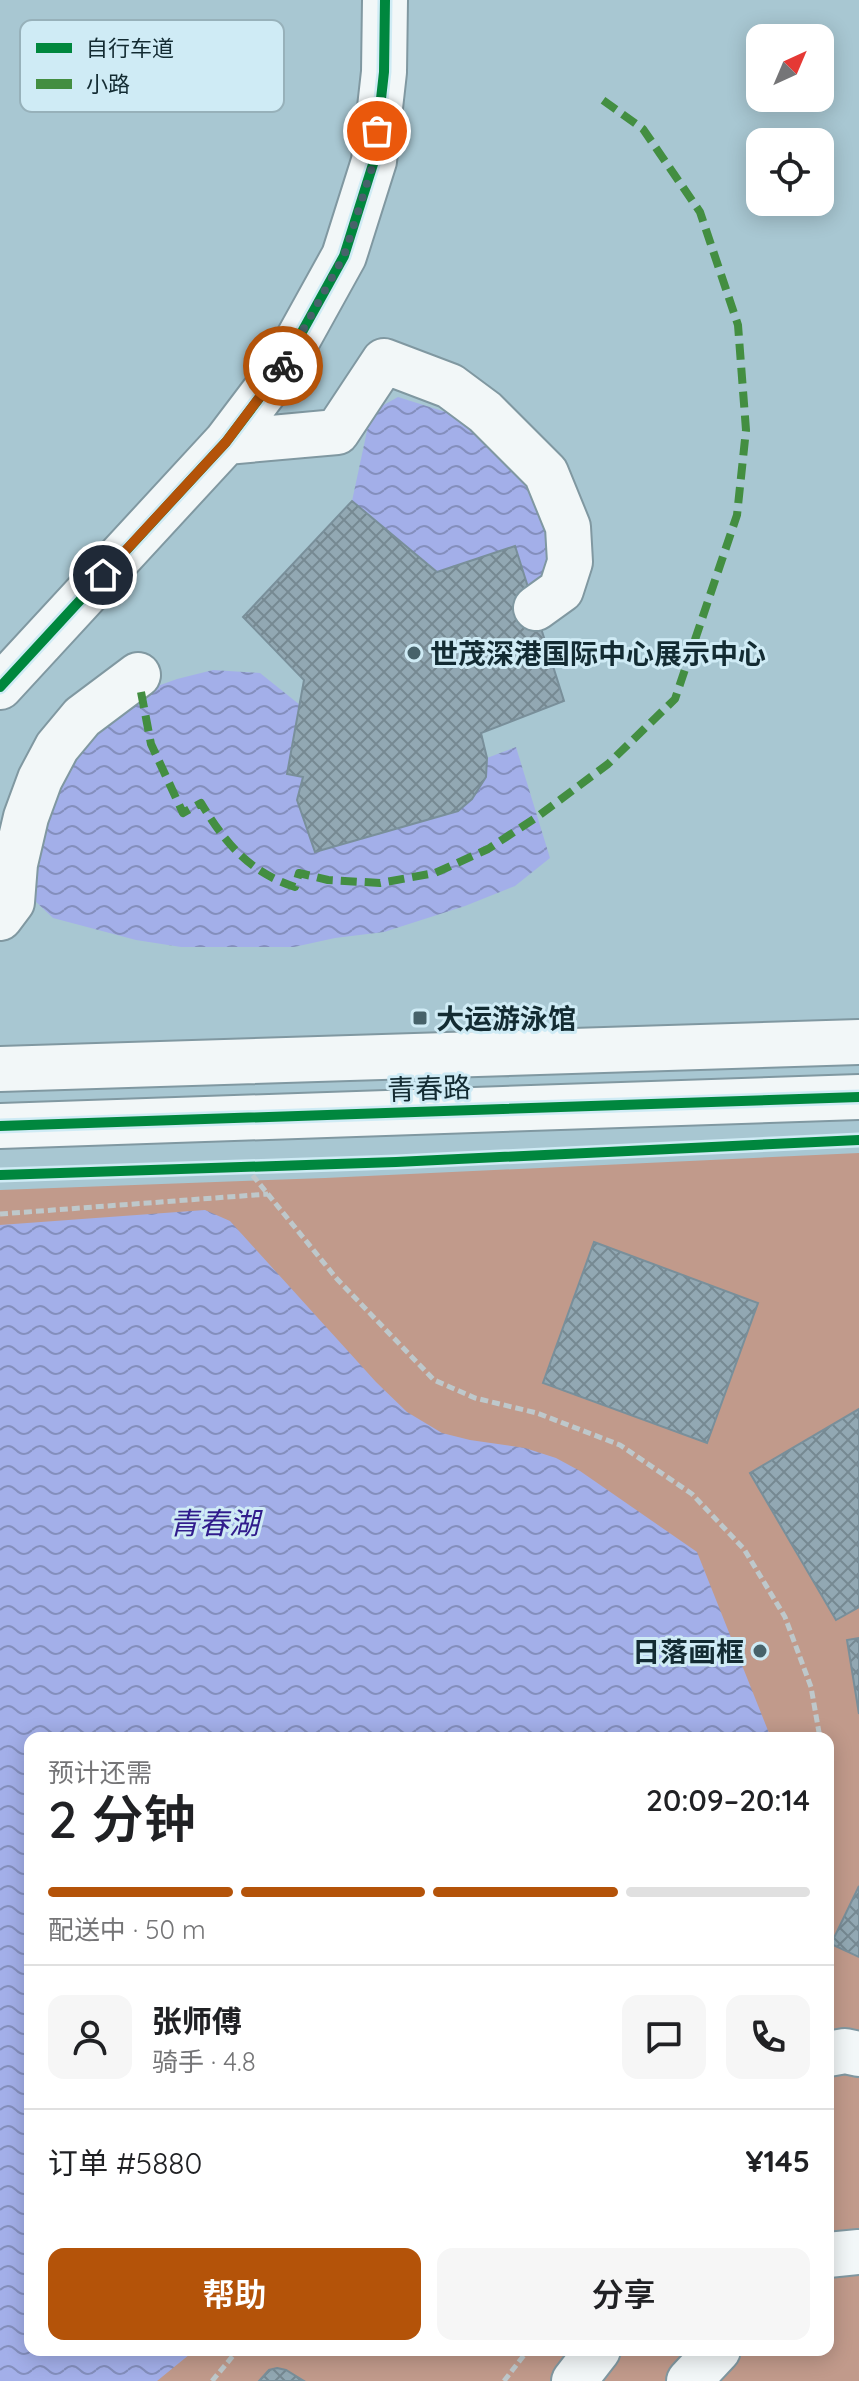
<!DOCTYPE html>
<html lang="zh">
<head>
<meta charset="utf-8">
<style>
  body { margin:0; font-family:Quicksand,"Noto Sans SC",sans-serif; background:#f6f6f6; color:#202124; height:100vh; display:flex; flex-direction:column; font-size:30px; white-space:nowrap }
  * { box-sizing:border-box; margin:0 }
  p { font-size:26px; color:#757577 }
  .icon { flex:none; width:44px; height:44px; fill:none; stroke:currentColor; stroke-width:2; stroke-linecap:round; stroke-linejoin:round }
  .map { position:relative; flex:1; overflow:hidden }
  .drawer { position:absolute; left:24px; top:1732px; width:810px; height:624px; display:flex; flex-direction:column; background:#fff; border-radius:16px; box-shadow:0 4px 20px #0003 }
  .drawer>* { flex:none }
  .needle { width:52px; rotate:44deg }
  .buttons { position:absolute; left:746px; top:24px; display:grid; gap:16px }
  .buttons a { display:grid; place-items:center; width:88px; height:88px; border-radius:16px; background:#fff; box-shadow:0 4px 20px #0003; font-size:40px }
  .pin { position:absolute; display:grid; place-items:center; width:68px; height:68px; color:#fff; margin:-34px; border:4px solid #fff; border-radius:50%; box-shadow:0 2px 8px #0007 }
  .courier { position:absolute; display:grid; place-items:center; width:80px; height:80px; margin:-40px; border:6px solid #b45309; border-radius:50%; background:#fff; color:#222; box-shadow:0 2px 10px #0007 }
  .headline em { font-style:normal; font-weight:600 }
  .headline div { display:flex; flex-direction:column-reverse }
  .headline { display:flex; align-items:center; justify-content:space-between; height:136px; padding:0 24px }
  h1 { font-size:52px; font-weight:600; line-height:60px }
  .bar { display:grid; grid-template-columns:repeat(4,1fr); gap:12px 8px; align-content:center; height:96px; padding:0 24px }
  .bar i { height:10px; border-radius:6px; background:#e0e0e0 }
  .bar .on { background:#b45309 }
  .bar p { grid-column:span 4 }
  .line { display:flex; align-items:center; gap:20px; padding:0 24px; border-top:2px solid #e0e0e0 }
  .line div { flex:1 }
  .round { display:grid; place-items:center; flex:none; width:84px; height:84px; border-radius:16px; background:#f6f6f6 }
  .button { display:flex; gap:16px; margin-top:auto; padding:16px 24px }
  .button a { flex:1; height:92px; border-radius:16px; background:#b45309; color:#fff; font-size:32px; font-weight:600; line-height:92px; text-align:center }
  .button a+a { background:#f6f6f6; color:#202124 }
  .map>svg:first-child { display:block }
</style>
</head>
<body>
<div class="map">
<svg width="859" height="2381" viewBox="0 0 859 2381">
  <defs>
    <pattern id="water-waves" width="16" height="10" patternUnits="userSpaceOnUse" patternTransform="scale(2)"><rect width="16" height="10" fill="#a3afe9"/><path d="M0 5q4-4 8 0t8 0" fill="none" stroke="#848fbd"/></pattern>
    <pattern id="building-cross-hatch" width="8" height="8" patternUnits="userSpaceOnUse" patternTransform="scale(2)"><rect width="8" height="8" fill="#92a8b3"/><path d="M0 0l8 8M0 8l8-8" fill="none" stroke="#768992"/></pattern>
  </defs>
  <rect width="100%" height="100%" fill="#a8c7d2"/>
  <path fill="#c19a8b" fill-rule="evenodd" d="M859,1153v1228h-859v-1191l325,-12zM30,1738h798v612h-798z"/>
  <path fill="url(#water-waves)" d="M398,397l57,18 78,69 14,29 2,51 -9,17 -10,10 -15,-45 -78,26 -85,-71 18,-84 10,-10z
    M213,670l47,3 40,32 -13,69 171,37c20,-16 27,-28 29,-53l29,-11 34,111 -35,28 -50,20 -81,26 -49,6 -41,9h-113l-45,-7 -83,-22 -21,-20 1,-31 23,-78 31,-53 54,-44 36,-13z
    M205,1210l25,11 146,161 31,30 35,21 28,7 55,8 31,10 24,13 117,81 74,186h-741v612h165l-38,31h-157v-1156z"/>
  <path fill="url(#building-cross-hatch)" stroke="#798f9a" stroke-width="2" d="M352,501l85,71 78,-26 49,155 -83,32 6,25 -1,19 -14,22 -14,12 -143,41 -18,-52 6,-23 -16,-3 17,-94 -61,-63z
    M594,1242l164,61 -51,140 -164,-60z
    M859,1409v198l-23,13 -86,-147z
    M859,1638v76l-12,-74z
    M859,1886v71l-28,-13z
    M277,2368l9,2 18,11h-45l10,-11z"/>
  <g fill="none" stroke-linecap="round" stroke-linejoin="round">
    <defs>
      <path id="minor" d="M226,442l111,-10 47,-71 66,25 35,26 61,61 22,54 2,35 -9,28 -25,18
        M0,687l226,-245 56,-74 62,-112 30,-95 10,-89 1,-72
        M0,918l12,-16 3,-38 11,-47 14,-38 17,-32 25,-30 56,-42
        M0,1069l859,-27
        M0,1126l859,-29
        M828,2054l17,-3 14,3
        M828,2255l31,-3
        M574,2381l24,-31
        M689,2381l29,-31"/>
    </defs>
    <use href="#minor" stroke="#8098a1" stroke-width="48"/>
    <path stroke="#bec8cb" stroke-width="5" stroke-dasharray="8 4" stroke-linecap="butt" d="M245,1166l92,113 97,101 41,18 62,15 83,32 72,49 52,55 41,68 26,70 9,51
      M0,1214l268,-20
      M212,2381l25,-30
      M504,2381l24,-31"/>
    <use href="#minor" stroke="#f2f7f8" stroke-width="44"/>
    <path stroke="#438e41" stroke-width="8" stroke-dasharray="16 8" stroke-linecap="butt" d="M141,692l10,52 32,69 18,-10c24,40 48,69 94,84l4,-14 29,7 52,3 55,-10 53,-24 49,-32 71,-53 67,-65 62,-184 9,-85 -8,-105 -38,-113 -57,-83 -43,-31"/>
    <defs>
      <path id="cycleway" d="M0,687l226,-245 56,-74 62,-112 30,-95 10,-89 1,-72
        M0,1126l859,-29
        M0,1175l396,-13 463,-22"/>
    </defs>
    <use href="#cycleway" stroke="#cfebf5" stroke-width="15"/>
    <use href="#cycleway" stroke="#00873e" stroke-width="10"/>
  </g>
  <g fill="none" stroke-linecap="round" stroke-linejoin="round">
    <path stroke="#47626a" stroke-width="8" stroke-dasharray="0 14.4" d="M283,366l61,-110 30,-95 3,-30"/>
    <path stroke="#b45309" stroke-width="10" d="M103,575l123,-133 57,-76"/>
  </g>
  <g fill="#47626a" stroke="#cfebf5" stroke-width="3">
    <circle cx="414" cy="653" r="8"/>
    <rect x="412" y="1010" width="16" height="16" rx="4"/>
    <circle cx="760" cy="1651" r="8"/>
  </g>
  <g text-anchor="middle" dominant-baseline="central" stroke-width="6" stroke-linejoin="round" paint-order="stroke">
    <g font-size="28" font-weight="bold" fill="#132b32" stroke="#cfebf5" text-anchor="start">
      <text x="430" y="653">世茂深港国际中心展示中心</text>
      <text x="436" y="1018">大运游泳馆</text>
      <text x="744" y="1651" text-anchor="end">日落画框</text>
    </g>
    <g font-size="28" fill="#132b32" stroke="#cfebf5">
      <text transform="translate(429 1088) rotate(-2)">青春路</text>
    </g>
    <g font-size="30" font-style="italic" fill="#311c8c" stroke="#cfebf5">
      <text x="214" y="1523">青春湖</text>
    </g>
  </g>
  <rect x="20" y="20" width="264" height="92" rx="12" fill="#cfebf5" stroke="#97b1ba" stroke-width="2"/>
  <rect x="36" y="43" width="36" height="10" fill="#00873e"/>
  <rect x="36" y="79" width="36" height="10" fill="#438e41"/>
  <g font-size="22" fill="#132b32">
    <text x="86" y="56">自行车道</text>
    <text x="86" y="92">小路</text>
  </g>
</svg>
<div class="buttons">
<a><svg class="needle" viewBox="-14 -14 28 28"><path d="M0-13l5 13h-10z" fill="#e53935"/><path d="M0 13l5-13h-10z" fill="#757577"/></svg></a>
<a><svg class="icon" aria-label="locate" viewBox="0 0 24 24"><circle cx="12" cy="12" r="6"/><path d="M12 2v4M12 18v4M2 12h4M18 12h4"/></svg></a>
</div>
<div class="pin" style="left:377px;top:131px;background:#ea580c"><svg class="icon" aria-label="bag" viewBox="0 0 24 24"><path d="M5 8h14l-1 12H6zM9 8a3 3 0 0 1 6 0"/></svg></div>
<div class="pin" style="left:103px;top:575px;background:#1f2937"><svg class="icon" aria-label="home" viewBox="0 0 24 24"><path d="M3 11l9-7 9 7M6 9v11h12V9"/></svg></div>
<div class="courier" style="left:283px;top:366px"><svg class="icon" aria-label="bike" viewBox="0 0 24 24"><circle cx="6" cy="16" r="4"/><circle cx="18" cy="16" r="4"/><path d="M6 16l4-8h5l3 8M10 8l3 8H6M13 5h3"/></svg></div>
<section class="drawer">
<div class="headline"><div><h1>2 分钟</h1><p>预计还需</p></div><em>20:09–20:14</em></div>
<div class="bar"><i class="on"></i><i class="on"></i><i class="on"></i><i></i><p>配送中 · 50 m</p></div>
<div class="line" style="height:144px"><a class="round"><svg class="icon" aria-label="person" viewBox="0 0 24 24"><circle cx="12" cy="8" r="4"/><path d="M4 21q1-7 8-7t8 7"/></svg></a><div><b>张师傅</b><p>骑手 · 4.8</p></div><a class="round"><svg class="icon" aria-label="chat" viewBox="0 0 24 24"><path d="M4 5h16v11H9l-5 4z"/></svg></a><a class="round"><svg class="icon" aria-label="phone" viewBox="0 0 24 24"><path d="M5 4h4l2 5-3 2q2 4 5 5l2-3 5 2v4C11 20 4 13 5 4z"/></svg></a></div>
<div class="line" style="height:104px"><div>订单 #5880</div><b>¥145</b></div>
<div class="button"><a>帮助</a><a>分享</a></div>
</section>
</div>
</body>
</html>
